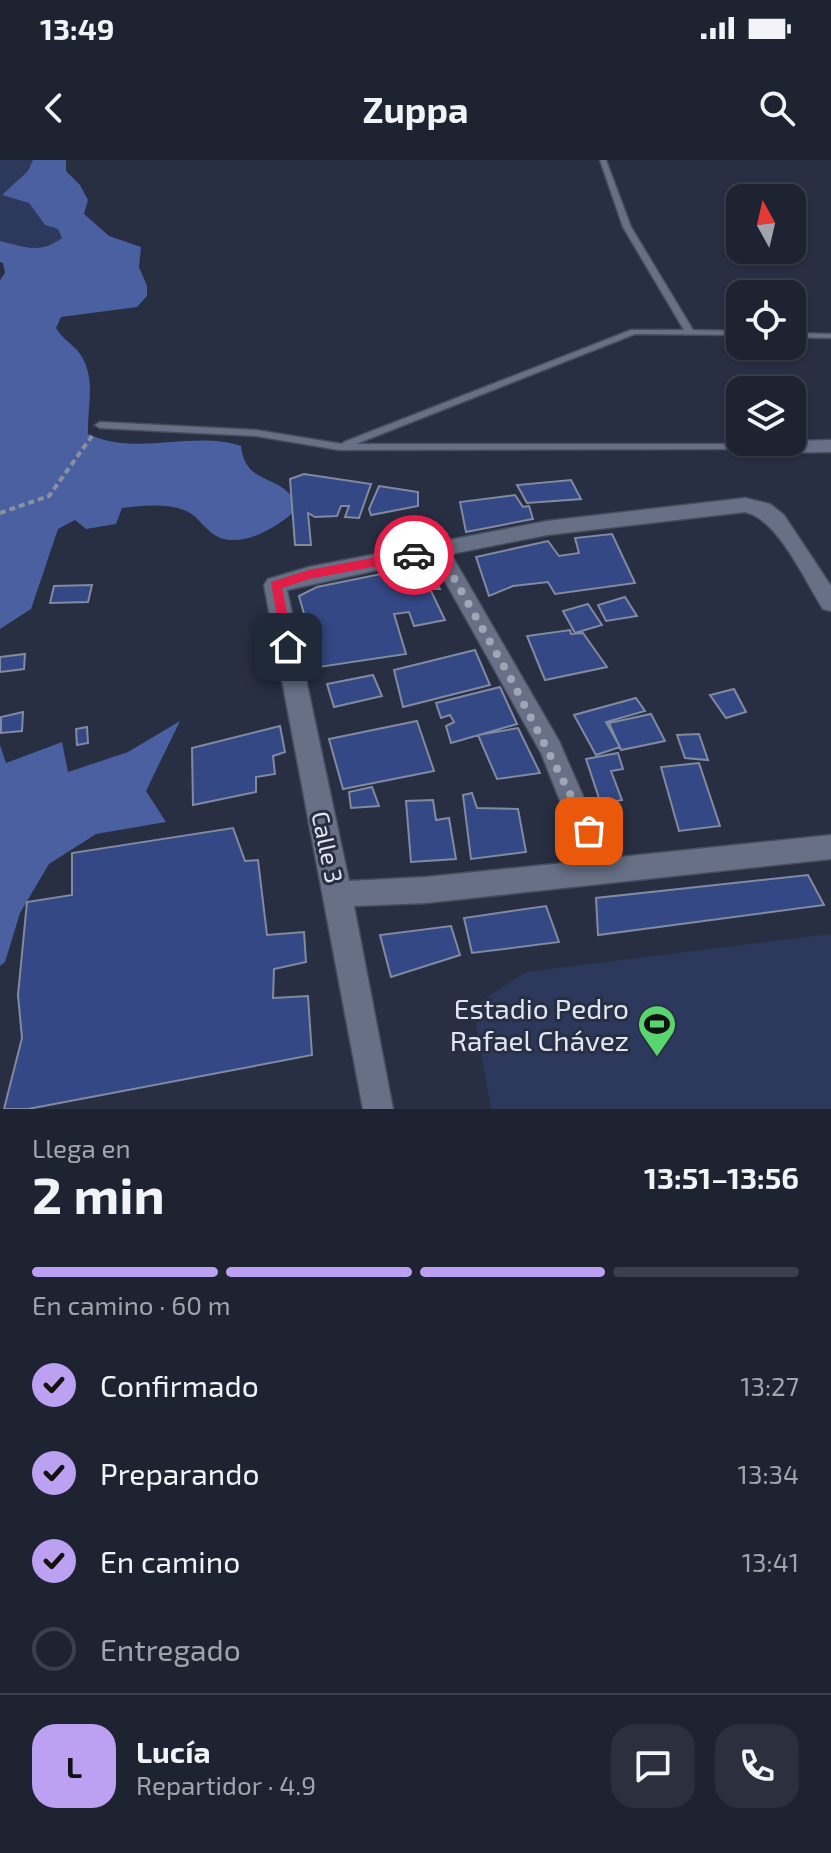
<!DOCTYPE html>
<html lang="es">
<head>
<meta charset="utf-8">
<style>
  body { margin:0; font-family:"Exo 2",sans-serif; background:#2b2f3e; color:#f1f3f6; height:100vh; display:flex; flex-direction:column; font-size:30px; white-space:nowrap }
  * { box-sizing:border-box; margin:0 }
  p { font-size:26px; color:#a1a4ac }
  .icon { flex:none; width:44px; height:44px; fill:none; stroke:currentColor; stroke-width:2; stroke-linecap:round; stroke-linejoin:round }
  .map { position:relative; height:949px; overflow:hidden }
  .drawer { display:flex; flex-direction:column; background:#1e2332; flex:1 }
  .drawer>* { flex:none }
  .needle { width:52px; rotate:352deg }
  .buttons { position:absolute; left:726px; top:24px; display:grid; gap:16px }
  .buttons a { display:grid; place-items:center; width:80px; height:80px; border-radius:16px; background:#1e2332; box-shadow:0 2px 6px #0004,0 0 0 2px #3c404d; font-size:40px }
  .pin { position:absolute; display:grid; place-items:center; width:68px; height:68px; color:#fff; margin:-34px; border-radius:16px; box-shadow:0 4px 12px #0006 }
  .courier { position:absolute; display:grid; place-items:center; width:80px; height:80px; margin:-40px; border:6px solid #e11d48; border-radius:50%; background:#fff; color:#222; box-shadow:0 2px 10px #0007 }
  .headline em { font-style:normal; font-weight:700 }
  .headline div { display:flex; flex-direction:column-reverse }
  .headline { display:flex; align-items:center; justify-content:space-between; height:136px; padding:0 32px }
  h1 { font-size:52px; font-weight:700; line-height:60px }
  .bar { display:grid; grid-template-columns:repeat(4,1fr); gap:12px 8px; align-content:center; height:96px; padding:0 32px }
  .bar i { height:10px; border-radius:6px; background:#3c404d }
  .bar .current { background:#bca0f2 }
  .bar p { grid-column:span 4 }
  .line { display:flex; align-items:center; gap:20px; padding:0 32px; border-top:2px solid #3c404d }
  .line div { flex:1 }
  .round { display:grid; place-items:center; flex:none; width:84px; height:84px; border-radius:24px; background:#2b2f3e }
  ol { padding:0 32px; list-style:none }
  li { display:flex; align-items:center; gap:24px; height:88px }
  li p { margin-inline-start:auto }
  li .icon { padding:8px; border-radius:50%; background:#bca0f2; color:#111; stroke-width:4 }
  li:last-child { color:#a1a4ac }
  li i { width:44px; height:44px; border:4px solid #3c404d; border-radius:50% }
  .status { display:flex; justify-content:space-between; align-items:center; height:56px; padding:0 40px; background:#1e2332; direction:ltr }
  .status svg { height:22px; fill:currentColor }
  header { display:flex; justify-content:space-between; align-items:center; height:104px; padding:0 32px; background:#1e2332; font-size:36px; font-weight:700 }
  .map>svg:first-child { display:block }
</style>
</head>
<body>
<div class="status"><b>13:49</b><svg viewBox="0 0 49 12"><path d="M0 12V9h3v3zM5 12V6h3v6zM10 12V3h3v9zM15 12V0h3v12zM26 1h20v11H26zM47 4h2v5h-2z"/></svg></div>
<header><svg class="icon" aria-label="back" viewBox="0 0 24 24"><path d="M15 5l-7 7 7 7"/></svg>Zuppa<svg class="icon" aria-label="search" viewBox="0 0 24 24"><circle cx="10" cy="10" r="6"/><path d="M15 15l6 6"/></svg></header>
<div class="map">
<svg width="831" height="949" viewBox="0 0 831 949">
  <rect width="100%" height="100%" fill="#282f42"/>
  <path fill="#2d395c" d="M0,0h33l-5,11 -25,24 26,8 16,22 13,4 4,9c-22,15 -37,9 -62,3z
    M831,774v175h-340l-18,-103 53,-34z"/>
  <path fill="#4a60a0" d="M33,0h33v11l14,14 8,15 -4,14 25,22 32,11 -2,20 8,19v10l-10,11 -76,10 -5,11c7,12 19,17 26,29 14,24 5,52 6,77 49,23 104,-4 153,12 5,43 43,25 57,62 -18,18 -59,44 -85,26 -10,-7 -17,-20 -29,-24 -20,-7 -41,-4 -62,-2l-6,16 -30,5 -11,-9 -17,9 -27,80 -31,20v-349l5,-7 -2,-10 -3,-1v-21c25,6 40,13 62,-3l-4,-9 -13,-4 -16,-22 -27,-8 26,-24z
    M180,561l-34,70 20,31 -70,12 -47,30 -29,49 -15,49 -5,4v-221l6,18 56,-21 6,30 60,-20z"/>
  <path fill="#344885" stroke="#818aa1" stroke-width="2" d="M304,314l67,10 -12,34 -14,-1 4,-11h-8l-4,10 -22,1 -7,-4 3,32h-16l-5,-66z
    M571,320l10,19 -54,4 -10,-18z
    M379,326l39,6v14l-47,9 -2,-6z
    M515,335l8,12 6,-1 4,13 -67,13 -6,-30z
    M612,374l23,49 -80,11 -7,-12 -35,4 -24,10 -13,-39 72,-16 11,15 20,-3 -4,-15z
    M425,405l15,24h-10l15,31 -31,6 -5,-14 -15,2 12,40 -87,13 -20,-71 18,-9z
    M92,425l-4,17 -38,1 4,-17z
    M625,437l12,19 -31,5 -8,-16z
    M588,444l14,21 -27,8 -12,-22z
    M570,470l1,4 12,-1 24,34 -62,13 -18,-44z
    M475,490l15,35 -87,22 -9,-37z
    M25,494l-1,15 -24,3v-15z
    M373,515l9,21 -48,11 -7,-23z
    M500,527l17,37 -66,19 -5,-17 8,-4 -4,-7 -9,3 -5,-15z
    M734,529l12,23 -20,6 -16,-23z
    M636,538l9,13 -39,11 14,25 -24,8 -22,-40z
    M23,552l-1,19 -21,2v-16z
    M651,554l14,27 -44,9 -12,-27z
    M417,561l17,50 -91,18 -14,-50z
    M280,566l5,26 -12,4 2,18 -19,3v15l-63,13 -1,-57z
    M87,567l1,16 -11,2 -1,-16z
    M518,568l22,45 -43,6 -19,-44z
    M699,574l9,26 -23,-2 -8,-23z
    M618,593l5,16 -12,2 11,29 -21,4 -15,-45z
    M699,603l21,63 -41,5 -18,-64z
    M372,627l7,19 -28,2 -2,-16z
    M472,633l5,15 41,1 8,43 -55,7 -8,-64z
    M433,640l3,20 13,-2 7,41 -45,3 -5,-61z
    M233,668l12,33 13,-1 9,75 37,-3 2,30 -32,7 -1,29 35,-2 4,59 -284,54h-24l18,-71 -4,-43 9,-93 45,-7v-42z
    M808,715l16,30 -226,30 -2,-37z
    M546,746l13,36 -87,11 -8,-35z
    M451,766l9,29 -69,22 -11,-42z"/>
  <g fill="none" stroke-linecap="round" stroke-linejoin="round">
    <defs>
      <path id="lane" d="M600,0h6l25,67 62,103 47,1v4l-105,-1 -279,110h410l5,3 -2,2 -430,1 -83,-14 -156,-8 -5,-3 5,-3 156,8 86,14 2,-2 287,-112h53l-61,-103z
        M792,173l39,1v4l-39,-1z"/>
      <path id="street" d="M831,280v12l-65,1 -9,-6 5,-5z
        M745,338l25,6 14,11 47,71v25l-8,-2c-18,-28 -45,-90 -78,-97l-198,23 -96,19 108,187 51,117 221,-23v24l-405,44 -72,3 39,203h-30l-99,-524 4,-6 41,-12 238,-46zM432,398l109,195 43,108 -158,16 -77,4 -62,-291z"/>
    </defs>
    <use href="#lane" stroke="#464d5d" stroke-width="3"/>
    <use href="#street" stroke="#464d5d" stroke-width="3"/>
    <path stroke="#8b91a1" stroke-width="4" stroke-dasharray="6 4" stroke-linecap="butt" d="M0,353l49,-17 43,-60"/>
    <use href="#lane" fill="#677086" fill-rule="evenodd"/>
    <use href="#street" fill="#677086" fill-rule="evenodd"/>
  </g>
  <path fill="#e11d48" d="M414,390l6,5 -1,3 -110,21 -27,9 12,59 -2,4h-9l-12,-69 38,-12z"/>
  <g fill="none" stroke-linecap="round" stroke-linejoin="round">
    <path stroke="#a0a6b5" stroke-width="8" stroke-dasharray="0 14.4" d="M414,395l24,-5 73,129 78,152"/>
  </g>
  <defs>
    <symbol id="stadium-pin" viewBox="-11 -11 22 30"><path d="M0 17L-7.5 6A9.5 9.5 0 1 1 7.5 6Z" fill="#59d56f" stroke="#282f42"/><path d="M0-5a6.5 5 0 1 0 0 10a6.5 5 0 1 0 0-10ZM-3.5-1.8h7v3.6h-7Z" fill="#111"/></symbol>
  </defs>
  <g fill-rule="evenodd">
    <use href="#stadium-pin" x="635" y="842" width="44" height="60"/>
  </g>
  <g text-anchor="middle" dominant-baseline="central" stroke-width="6" stroke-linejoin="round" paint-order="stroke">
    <g font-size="24" fill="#e1e6f3" stroke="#282f42">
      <text transform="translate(328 687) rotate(78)">Calle 3</text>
    </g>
    <g font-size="28" fill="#e1e6f3" stroke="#282f42" text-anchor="end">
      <text x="629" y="848">Estadio Pedro<tspan x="629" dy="32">Rafael Chávez</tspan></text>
    </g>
  </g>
</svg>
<div class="buttons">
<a><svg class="needle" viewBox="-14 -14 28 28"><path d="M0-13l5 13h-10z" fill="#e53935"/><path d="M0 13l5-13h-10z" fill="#a1a4ac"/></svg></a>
<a><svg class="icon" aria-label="locate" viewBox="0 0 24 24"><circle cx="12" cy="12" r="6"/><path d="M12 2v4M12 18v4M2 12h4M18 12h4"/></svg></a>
<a><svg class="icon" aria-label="layers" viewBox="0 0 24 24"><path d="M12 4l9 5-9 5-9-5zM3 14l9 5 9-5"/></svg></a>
</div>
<div class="pin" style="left:589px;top:671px;background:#ea580c"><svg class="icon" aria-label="bag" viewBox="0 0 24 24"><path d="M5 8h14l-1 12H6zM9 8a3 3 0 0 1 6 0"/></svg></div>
<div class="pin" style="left:288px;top:487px;background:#1f2937"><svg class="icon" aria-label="home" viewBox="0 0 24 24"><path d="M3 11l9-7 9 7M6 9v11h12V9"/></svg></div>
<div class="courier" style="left:414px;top:395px"><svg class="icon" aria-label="car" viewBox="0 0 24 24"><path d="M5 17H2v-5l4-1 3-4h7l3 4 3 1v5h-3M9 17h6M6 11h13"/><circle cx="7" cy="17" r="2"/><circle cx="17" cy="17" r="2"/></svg></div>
</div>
<section class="drawer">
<div class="headline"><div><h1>2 min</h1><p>Llega en</p></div><em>13:51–13:56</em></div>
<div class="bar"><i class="current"></i><i class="current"></i><i class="current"></i><i></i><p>En camino · 60 m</p></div>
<ol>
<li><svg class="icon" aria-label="check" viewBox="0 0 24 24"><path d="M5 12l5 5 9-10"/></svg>Confirmado<p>13:27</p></li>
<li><svg class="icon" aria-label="check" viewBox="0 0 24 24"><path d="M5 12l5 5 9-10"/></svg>Preparando<p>13:34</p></li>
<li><svg class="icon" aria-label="check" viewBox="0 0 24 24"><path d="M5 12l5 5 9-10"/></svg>En camino<p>13:41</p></li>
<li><i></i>Entregado</li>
</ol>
<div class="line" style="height:144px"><b class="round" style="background:#bca0f2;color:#111">L</b><div><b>Lucía</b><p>Repartidor · 4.9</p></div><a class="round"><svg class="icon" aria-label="chat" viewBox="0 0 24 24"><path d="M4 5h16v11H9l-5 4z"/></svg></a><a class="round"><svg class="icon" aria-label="phone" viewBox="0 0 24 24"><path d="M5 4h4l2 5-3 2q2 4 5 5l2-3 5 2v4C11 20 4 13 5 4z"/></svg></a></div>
</section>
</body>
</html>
